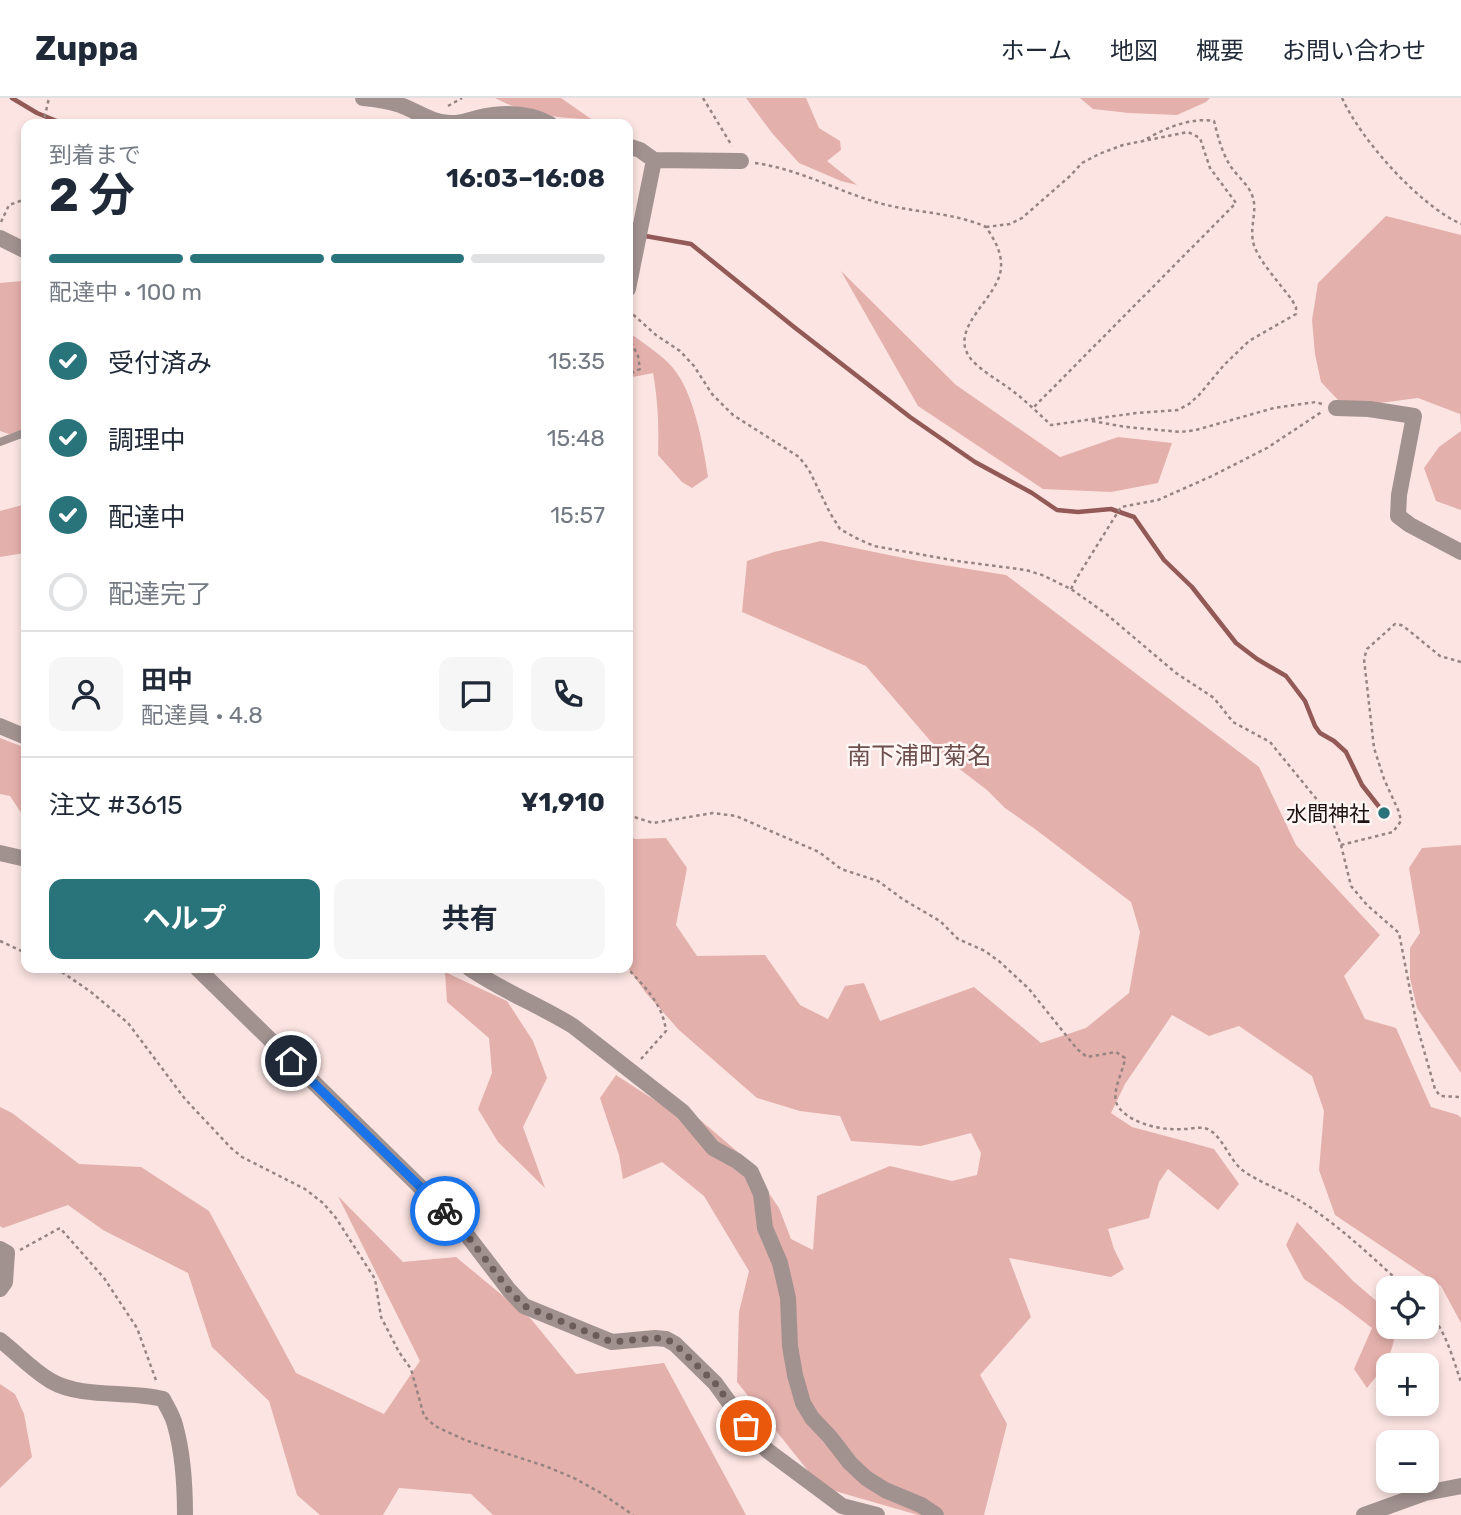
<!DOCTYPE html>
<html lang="ja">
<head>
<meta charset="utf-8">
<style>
  body { margin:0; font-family:Rubik,"Noto Sans JP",sans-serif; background:#f6f6f7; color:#1f2937; height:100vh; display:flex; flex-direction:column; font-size:26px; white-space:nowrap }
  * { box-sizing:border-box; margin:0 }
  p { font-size:23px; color:#747a83 }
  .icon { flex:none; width:38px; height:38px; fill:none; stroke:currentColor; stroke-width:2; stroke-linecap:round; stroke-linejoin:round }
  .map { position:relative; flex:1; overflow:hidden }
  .panel { position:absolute; left:21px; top:21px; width:612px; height:854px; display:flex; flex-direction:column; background:#fff; border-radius:14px; box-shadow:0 4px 10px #0003 }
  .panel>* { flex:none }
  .fabs { position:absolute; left:1376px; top:1178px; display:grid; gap:14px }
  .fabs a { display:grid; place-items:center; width:63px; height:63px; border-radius:14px; background:#fff; box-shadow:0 4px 10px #0003; font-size:35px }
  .pin { position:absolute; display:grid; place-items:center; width:60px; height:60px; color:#fff; margin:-30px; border:4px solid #fff; border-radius:50%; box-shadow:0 2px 7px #0007 }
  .courier { position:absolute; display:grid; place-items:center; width:70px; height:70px; margin:-35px; border:5px solid #1a73e8; border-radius:50%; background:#fff; color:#222; box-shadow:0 2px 9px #0007 }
  .headline em { font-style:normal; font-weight:700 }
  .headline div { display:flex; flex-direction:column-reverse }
  .headline { display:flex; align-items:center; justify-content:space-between; height:119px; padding:0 28px }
  h1 { font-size:46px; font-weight:700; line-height:52px }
  .bar { display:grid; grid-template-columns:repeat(4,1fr); gap:10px 7px; align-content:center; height:84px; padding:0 28px }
  .bar i { height:9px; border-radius:5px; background:#e0e1e3 }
  .bar .current { background:#29737a }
  .bar p { grid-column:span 4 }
  .line { display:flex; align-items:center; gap:18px; padding:0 28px; border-top:2px solid #e0e1e3 }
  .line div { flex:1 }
  .round { display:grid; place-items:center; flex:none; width:74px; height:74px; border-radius:14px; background:#f6f6f7 }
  ol { padding:0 28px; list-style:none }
  li { display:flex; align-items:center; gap:21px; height:77px }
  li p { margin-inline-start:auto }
  li .icon { padding:7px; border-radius:50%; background:#29737a; color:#fff; stroke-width:4 }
  li:last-child { color:#747a83 }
  li i { width:38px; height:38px; border:4px solid #e0e1e3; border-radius:50% }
  .cta { display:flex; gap:14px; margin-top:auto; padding:14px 28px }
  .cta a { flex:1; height:80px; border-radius:14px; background:#29737a; color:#fff; font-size:28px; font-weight:700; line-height:80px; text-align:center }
  .cta a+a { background:#f6f6f7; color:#1f2937 }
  header { display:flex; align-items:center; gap:42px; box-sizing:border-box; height:98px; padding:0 35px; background:#fff; border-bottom:2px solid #e0e1e3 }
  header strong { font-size:33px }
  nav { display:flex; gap:38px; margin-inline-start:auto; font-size:24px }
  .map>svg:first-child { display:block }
</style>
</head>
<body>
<header>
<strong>Zuppa</strong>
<nav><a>ホーム</a><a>地図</a><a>概要</a><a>お問い合わせ</a></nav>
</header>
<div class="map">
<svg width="1461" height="1417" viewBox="0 0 1461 1417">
  <rect width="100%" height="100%" fill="#fbe4e2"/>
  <path fill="#e4b0ac" d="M495,0h66l30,21c-34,-1 -66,-5 -96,-21z
    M746,0h60l13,30 21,13 1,9 -14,11 30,24 -16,-4 -42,-18 -27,-30z
    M1080,0h130l-4,4 -29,13 -48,-2 -36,-4z
    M1386,118l75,19v191l-1,-12 -42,-16 -54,7 -24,-3 -19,-20 -6,-28 -3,-34 6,-37z
    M841,173l115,114 104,72 58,-20 54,6 -14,40 -47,9 -68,-3 -125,-83z
    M22,183l4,4v146l-17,3 -9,-3v-148z
    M628,237l6,1c13,10 29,20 39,32 21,25 30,76 35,109l-16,11 -10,-6 -24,-27c1,-28 0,-54 -5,-82l-25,5z
    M1461,333v79l-25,-9 -12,-33 15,-21z
    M26,406v46l-2,3 -24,4v-46z
    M821,443l97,20 88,14 253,192 37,78 84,90 -36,41 21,43 31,9 35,79 27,8 3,3v205l-20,-37 -106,-71 -16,-45 5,-59 -12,-35 -73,-50 -30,10 -37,-21 -47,69 -14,29 21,14 82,22 25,35 -21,26 -50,-41 -9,13 -10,36 -41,11 6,20 10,20 -13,8 -102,-19 22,59 -51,58 27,49 -23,91h-66l-97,-28 -84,-105 2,-70 10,-41 -45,-75 -42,-34 -39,17 -4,-24 -19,-57 16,-23 60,39 23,5 46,39 34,50 12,31 22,11 4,-54 73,-30 62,15 25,-6 4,-22 -10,-20 -50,13 -70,-5 -11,-25 -40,-5 -43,-13 -78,-68 -33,-37 -18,-25v-134l7,5 31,-1 21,30 -11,57 21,31 68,-1 35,50 28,14 17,-33 19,-3 16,38 94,-34 67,56 45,-15 43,-35 11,-61 -9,-30 -96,-73 -30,-21 -18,-18 -42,-32 -79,-92 -124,-54 5,-51 27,-9z
    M0,640l26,10v72l-16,-24 -10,-2z
    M1461,747v228l-44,-65 -7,-30v-30l10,-15 -11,-65 13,-20z
    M445,874l62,29 26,40 14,37 -24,49 22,61 -47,-46 -20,-33 14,-36 -3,-35 -42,-36z
    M0,1009l12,6 67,51 62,3 68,44 87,162 88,41 36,-53 -82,-165 65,66 53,-5 75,62 45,55 88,-11 82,152h-253l-22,-21 -72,-6 -16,27h-63l-23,-20 -28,-94 -57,-54 -24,-74 -85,-43 -35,-25 -65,23 -3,-2z
    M1297,1124l56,59 35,30v15l6,1c3,23 -13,44 -27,61l-13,-19 18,-41 -30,-23 -38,-26 -18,-34z
    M0,1286l15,10 9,20 8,43 -32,31z"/>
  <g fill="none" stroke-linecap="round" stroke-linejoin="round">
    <path stroke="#925956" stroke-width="4.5" d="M12,0l25,15 27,11
      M628,135l63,11 103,83 116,90 65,45 57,31 25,17 21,2 33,-3 23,8 30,43 28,27 44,56 21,16 29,17 19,25 10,25 5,7 14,8 12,11 16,33 22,28"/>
    <path stroke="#968482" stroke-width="2.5" stroke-dasharray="3.5 3.5" stroke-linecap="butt" d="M703,0l29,48
      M1342,0c19,42 77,107 119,126
      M448,8l14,-8
      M43,26l6,-26
      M755,65c44,6 82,28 124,40 35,10 74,9 107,24 8,12 16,25 15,40 -1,31 -55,61 -30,92 10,12 27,21 39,30 15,11 28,24 41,36l85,-12 42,-3 11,-6 10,-9 25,-30 25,-24 47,-27v-7l-4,-7c-10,-14 -37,-43 -39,-59 -3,-14 4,-30 0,-43 -3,-12 -15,-21 -22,-31 -9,-14 -13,-30 -17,-46 -24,-4 -51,8 -71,20
      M1,124l8,-17 14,-5 3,-11
      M986,129l24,-3 12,-6 48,-42 12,-13 17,-9 24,-9 65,-13 12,6 10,30 26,35 -203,205
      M628,212l28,25 24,16 14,15 18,28 21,21 66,42 10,13 21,43 10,16 16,9 18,8 83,15 69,9 16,5 29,14 34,24 71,60 38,25 19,24 37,20 57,70 6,11 8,22 10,41 16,19 32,28 18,93 18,63 5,7 21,1
      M628,238l10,20 2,13 -12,6
      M1092,323l34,6 55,5 15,-2 78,-22 42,-6 6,2
      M1071,491l7,-13 43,-69 37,-7 54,-24 55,-28 56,-37
      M628,717l25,8 60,-10 23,3 83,36 22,17 37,12 26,19 36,21 18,18 27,12 15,11 29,27 48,60 10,8 29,-5 9,6c-2,16 -17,38 -5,51 14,16 45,22 65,20 9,0 18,-4 26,2 12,8 18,27 30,38 18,14 42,21 61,33 38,24 71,56 104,86
      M1341,747l52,-13 8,-11 -2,-9 -15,-33 -10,-31 -10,-89 3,-10 28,-25 6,1 6,4 33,27 21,6
      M628,763c4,11 4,21 0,32
      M0,843l26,12
      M628,867l1,5c17,18 34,35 37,61l-25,28
      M56,870l35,24 37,31 57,76 46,49 11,9 63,32 18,14 13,15 39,61 6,38 18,35 12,17 13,47 11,10 30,14 80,26 29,12 27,15 32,22
      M20,1152l40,-22 44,50 33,50 20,55
      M1426,1211c19,19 26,47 35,73"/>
    <path stroke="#a19290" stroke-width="8" d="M0,344l24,-9 2,-2"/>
    <path stroke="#a19290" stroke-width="16" d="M363,0c12,1 25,3 37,7 17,6 32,18 50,18 10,1 18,-3 27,-5 25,-6 51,-6 73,6
      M628,48l12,4 14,10 87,1
      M0,140l26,13
      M628,191l26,-129
      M1336,310l33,1 45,7 -15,79 -1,21 12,9 51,27
      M0,628l26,11
      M0,755l26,6
      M197,870l263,258 49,64 15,16 88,36 43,-4 11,1 9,5 40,39 40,55 13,13 74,55 35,9
      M469,870c33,23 70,37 104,58l110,86 30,36 24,13 14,11 10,22 4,34 15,35 8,35 2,48 5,29 8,28 9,15 18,19 20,26 16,15 19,12 36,15 15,10
      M0,1151l7,4 -2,29 -5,7
      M0,1242c17,13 32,30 51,41 31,18 78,9 112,18 4,8 10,17 12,26 8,28 10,61 10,90
      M1364,1417l61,-22 36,-7"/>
  </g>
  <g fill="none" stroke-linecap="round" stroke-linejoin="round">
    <path stroke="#6b5c5a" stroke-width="7" stroke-dasharray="0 12.6" d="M445,1113l15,15 49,64 15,16 88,36 43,-4 11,1 9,5 40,39 31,43"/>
    <path stroke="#1a73e8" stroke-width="9" d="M291,963l154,150"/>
  </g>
  <circle fill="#29737a" stroke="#fdf6f5" stroke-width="2.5" cx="1384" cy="715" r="7"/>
  <g text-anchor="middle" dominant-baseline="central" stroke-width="5" stroke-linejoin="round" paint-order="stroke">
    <g font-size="21" fill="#1e1211" stroke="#fdf6f5" text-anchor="end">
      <text x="1370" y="715">水間神社</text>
    </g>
    <g font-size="24" fill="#6d4f4d" stroke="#fdf6f5">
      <text x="919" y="658">南下浦町菊名</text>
    </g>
  </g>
</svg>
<div class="fabs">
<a><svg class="icon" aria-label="locate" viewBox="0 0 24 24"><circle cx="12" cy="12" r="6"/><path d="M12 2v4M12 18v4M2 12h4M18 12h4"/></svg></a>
<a>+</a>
<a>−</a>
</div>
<div class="pin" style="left:746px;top:1328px;background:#ea580c"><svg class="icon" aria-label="bag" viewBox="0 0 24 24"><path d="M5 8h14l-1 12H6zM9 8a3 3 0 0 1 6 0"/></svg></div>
<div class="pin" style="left:291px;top:963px;background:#1f2937"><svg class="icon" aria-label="home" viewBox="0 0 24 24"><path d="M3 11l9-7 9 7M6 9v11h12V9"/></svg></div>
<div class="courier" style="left:445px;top:1113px"><svg class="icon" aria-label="bike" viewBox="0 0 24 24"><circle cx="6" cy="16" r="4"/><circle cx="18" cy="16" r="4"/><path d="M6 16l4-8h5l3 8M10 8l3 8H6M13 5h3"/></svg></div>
<section class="panel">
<div class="headline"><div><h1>2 分</h1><p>到着まで</p></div><em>16:03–16:08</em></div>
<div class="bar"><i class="current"></i><i class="current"></i><i class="current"></i><i></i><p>配達中 · 100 m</p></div>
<ol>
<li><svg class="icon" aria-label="check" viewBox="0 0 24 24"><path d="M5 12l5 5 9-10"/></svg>受付済み<p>15:35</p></li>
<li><svg class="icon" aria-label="check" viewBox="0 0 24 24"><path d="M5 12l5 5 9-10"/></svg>調理中<p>15:48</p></li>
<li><svg class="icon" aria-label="check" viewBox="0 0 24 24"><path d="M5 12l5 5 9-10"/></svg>配達中<p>15:57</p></li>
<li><i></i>配達完了</li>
</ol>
<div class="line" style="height:126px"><a class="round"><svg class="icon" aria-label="person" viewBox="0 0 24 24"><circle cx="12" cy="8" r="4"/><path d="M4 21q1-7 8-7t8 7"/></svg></a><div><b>田中</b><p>配達員 · 4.8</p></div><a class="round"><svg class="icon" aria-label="chat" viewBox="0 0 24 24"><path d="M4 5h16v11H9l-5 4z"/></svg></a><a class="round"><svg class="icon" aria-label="phone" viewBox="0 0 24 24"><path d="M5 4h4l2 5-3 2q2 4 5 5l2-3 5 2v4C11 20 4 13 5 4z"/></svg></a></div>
<div class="line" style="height:91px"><div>注文 #3615</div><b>¥1,910</b></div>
<div class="cta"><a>ヘルプ</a><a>共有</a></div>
</section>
</div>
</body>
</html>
